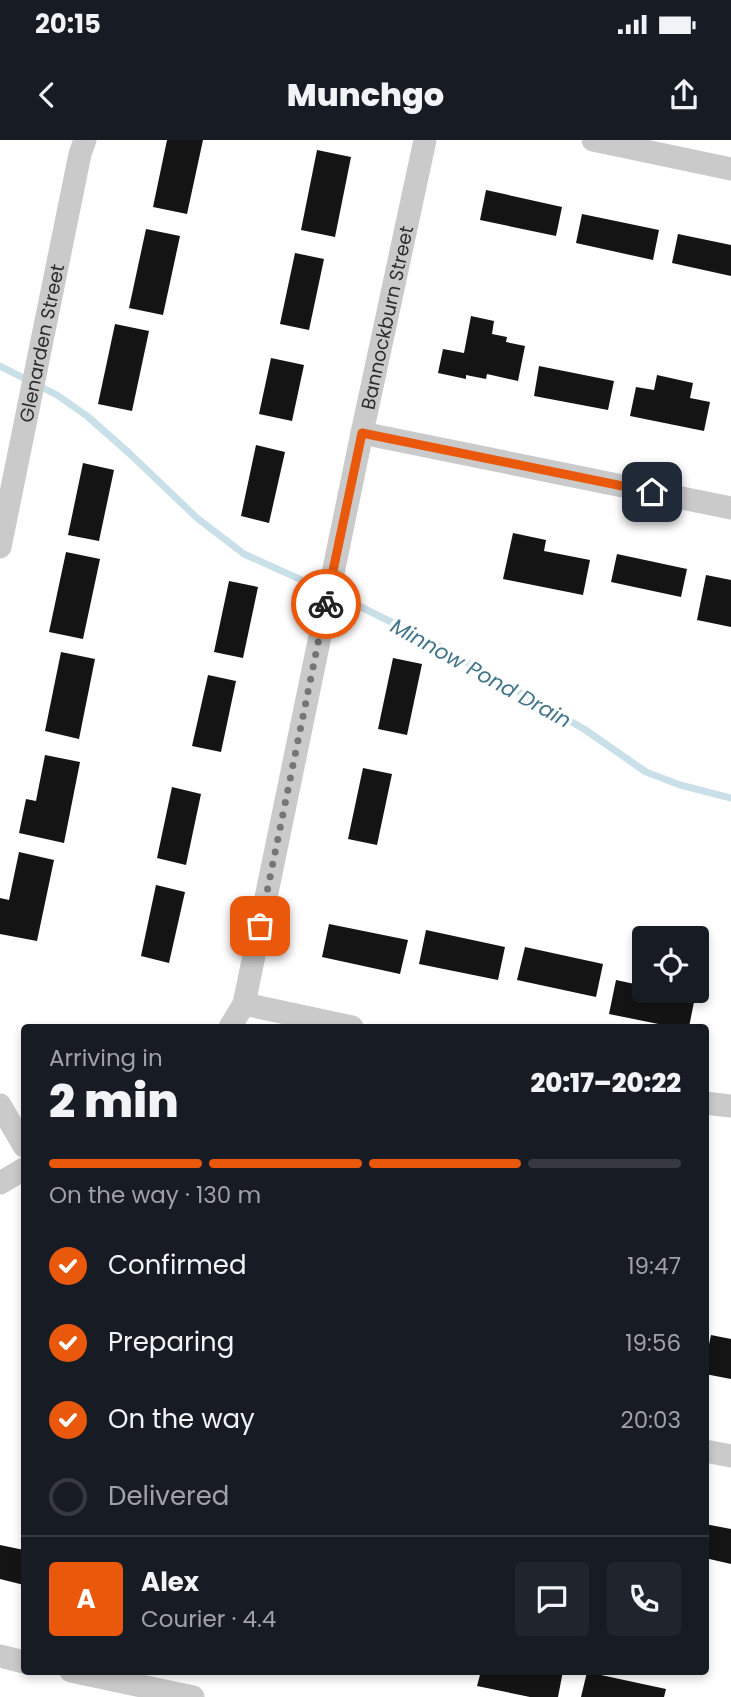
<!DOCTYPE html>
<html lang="en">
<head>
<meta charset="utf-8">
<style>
  body { margin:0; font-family:Poppins,sans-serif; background:#20242c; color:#f1f3f6; height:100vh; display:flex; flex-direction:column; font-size:26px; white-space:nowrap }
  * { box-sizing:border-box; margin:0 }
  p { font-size:23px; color:#9ea1a6 }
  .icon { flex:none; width:38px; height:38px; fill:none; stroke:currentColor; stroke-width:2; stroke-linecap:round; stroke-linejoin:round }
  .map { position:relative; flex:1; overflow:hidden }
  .drawer { position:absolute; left:21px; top:884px; width:688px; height:651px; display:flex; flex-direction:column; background:#171b24; border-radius:7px; box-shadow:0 4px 10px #0003 }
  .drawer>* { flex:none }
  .buttons { position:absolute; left:632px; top:786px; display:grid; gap:14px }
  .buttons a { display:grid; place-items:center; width:77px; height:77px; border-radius:7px; background:#171b24; box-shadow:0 4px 10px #0003; font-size:35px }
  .pin { position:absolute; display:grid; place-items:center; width:60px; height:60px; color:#fff; margin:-30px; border-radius:14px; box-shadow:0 4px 10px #0006 }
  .courier { position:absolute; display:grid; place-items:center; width:70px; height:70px; margin:-35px; border:5px solid #ea580c; border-radius:50%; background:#fff; color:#222; box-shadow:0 2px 9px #0007 }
  .summary em { font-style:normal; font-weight:800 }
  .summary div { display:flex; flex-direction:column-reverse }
  .summary { display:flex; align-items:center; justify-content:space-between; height:119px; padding:0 28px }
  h1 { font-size:46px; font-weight:800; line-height:52px }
  .bar { display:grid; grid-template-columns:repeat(4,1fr); gap:10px 7px; align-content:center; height:84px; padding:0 28px }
  .bar i { height:9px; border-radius:5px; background:#363941 }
  .bar .active { background:#ea580c }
  .bar p { grid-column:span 4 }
  .line { display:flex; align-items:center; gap:18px; padding:0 28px; border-top:2px solid #363941 }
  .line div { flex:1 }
  .round { display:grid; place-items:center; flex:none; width:74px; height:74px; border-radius:7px; background:#20242c }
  ol { padding:0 28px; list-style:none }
  li { display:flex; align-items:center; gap:21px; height:77px }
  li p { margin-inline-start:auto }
  li .icon { padding:7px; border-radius:50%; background:#ea580c; color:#fff; stroke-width:4 }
  li:last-child { color:#9ea1a6 }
  li i { width:38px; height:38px; border:4px solid #363941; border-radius:50% }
  .status { display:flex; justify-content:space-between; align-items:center; height:49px; padding:0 35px; background:#171b24; direction:ltr }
  .status svg { height:19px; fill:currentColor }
  header { display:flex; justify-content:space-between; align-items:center; height:91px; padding:0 28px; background:#171b24; font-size:32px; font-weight:800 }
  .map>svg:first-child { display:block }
</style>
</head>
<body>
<div class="status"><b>20:15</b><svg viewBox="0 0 49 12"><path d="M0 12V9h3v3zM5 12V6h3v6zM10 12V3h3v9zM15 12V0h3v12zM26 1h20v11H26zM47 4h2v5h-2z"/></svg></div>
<header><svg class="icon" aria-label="back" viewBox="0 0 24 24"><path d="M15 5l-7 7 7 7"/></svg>Munchgo<svg class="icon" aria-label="share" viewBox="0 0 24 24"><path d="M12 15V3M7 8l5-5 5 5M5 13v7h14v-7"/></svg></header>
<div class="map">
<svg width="731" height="1557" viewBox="0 0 731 1557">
  <rect width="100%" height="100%" fill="#fff"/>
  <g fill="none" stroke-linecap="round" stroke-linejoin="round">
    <path stroke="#c9e0e8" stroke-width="7" d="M0,226l57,29 30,21 42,37 68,65 47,36 111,50 80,40 149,85 62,43 34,13 51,13"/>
  </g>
  <path fill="#141414" d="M167,0h36l-16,74 -34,-7z
    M317,10l34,7 -16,80 -34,-7z
    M486,50l76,17 -6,29 -76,-16z
    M582,74l77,16 -6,30 -77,-17z
    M146,89l34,7 -17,79 -34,-7z
    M678,94l53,11v31l-59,-13z
    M295,113l29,6 -15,71 -29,-6z
    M471,176l23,5 -2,13 15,3 -1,5 19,4 -7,35 -31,-7 -1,5 -20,-4v4l-28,-6 5,-24 21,4z
    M115,184l34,7 -17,80 -34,-7z
    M271,218l33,7 -12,56 -33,-7z
    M539,226l75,15 -6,29 -74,-14z
    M657,235l36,8 -3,15 20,4 -6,29 -74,-15 6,-29 18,3z
    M256,305l29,7 -16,71 -28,-7z
    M83,323l31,7 -15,71 -31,-6z
    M513,393l33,7 -2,11 46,9 -7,35 -80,-16z
    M66,412l34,7 -17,80 -34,-7z
    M617,414l70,15 -6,28 -70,-15z
    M706,435l25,5v47l-34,-7z
    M229,441l29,6 -15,71 -29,-6z
    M61,512l34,7 -16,80 -34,-8z
    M393,518l29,6 -15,71 -29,-6z
    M208,535l28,6 -15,71 -29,-6z
    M45,615l35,7 -16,81 -45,-10 7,-34 10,2z
    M363,628l29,6 -15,71 -29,-6z
    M172,647l29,7 -15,71 -29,-7z
    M19,712l35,8 -17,81 -37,-7v-36l9,2z
    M156,745l29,7 -16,71 -28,-7z
    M329,784l79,16 -8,34 -78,-17z
    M426,790l79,17 -7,33 -79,-16z
    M525,807l78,17 -7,33 -79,-17z
    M616,840l28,6v4h19l32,7 -6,30h-16l-64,-13z
    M711,1195l20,4v40l-26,-5v-11z
    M705,1384l26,5v35l-26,-6z
    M0,1405l24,5v35l-24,-6z
    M481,1531h82l-5,26h-28l-53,-11z
    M587,1532l79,17 -2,8h-83z"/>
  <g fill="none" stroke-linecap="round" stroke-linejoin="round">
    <g stroke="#cacaca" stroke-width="23">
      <path d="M593,0l138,29"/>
      <path d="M362,293l369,75"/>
      <path id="s1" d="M0,407l80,-393 5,-14"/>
      <path d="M244,864l108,23"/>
      <path id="s2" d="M230,887l14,-23 118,-571 63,-293"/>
      <path d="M705,963l26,3"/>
      <path d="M0,965l24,41"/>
      <path d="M0,1043l24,-14"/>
      <path d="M705,1311l26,5"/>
      <path d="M0,1516l24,6"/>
      <path d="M71,1531l122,26"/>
    </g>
  </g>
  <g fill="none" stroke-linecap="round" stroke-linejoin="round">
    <path stroke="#767676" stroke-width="7" stroke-dasharray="0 12.6" d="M260,786l66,-322"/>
    <path stroke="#ea580c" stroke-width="9" d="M326,464l36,-171 290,59"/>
  </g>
  <g text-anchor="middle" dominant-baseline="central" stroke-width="7" stroke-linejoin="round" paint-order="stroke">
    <g font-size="19" fill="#2d2d2d" stroke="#fff">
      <text stroke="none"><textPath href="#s2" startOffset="728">Bannockburn Street</textPath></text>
      <text stroke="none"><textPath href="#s1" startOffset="208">Glenarden Street</textPath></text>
    </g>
    <g font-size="21" font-style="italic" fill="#427589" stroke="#fff">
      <text transform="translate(481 533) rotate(29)">Minnow Pond Drain</text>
    </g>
  </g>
</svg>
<div class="buttons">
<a><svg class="icon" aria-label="locate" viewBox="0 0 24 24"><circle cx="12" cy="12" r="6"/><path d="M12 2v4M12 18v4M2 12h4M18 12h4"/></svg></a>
</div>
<div class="pin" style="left:260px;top:786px;background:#ea580c"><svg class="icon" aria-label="bag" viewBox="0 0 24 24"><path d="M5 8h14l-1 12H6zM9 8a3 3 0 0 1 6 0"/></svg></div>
<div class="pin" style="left:652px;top:352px;background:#1f2937"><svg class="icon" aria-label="home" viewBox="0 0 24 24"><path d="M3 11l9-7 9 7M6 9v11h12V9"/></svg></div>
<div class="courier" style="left:326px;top:464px"><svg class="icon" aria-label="bike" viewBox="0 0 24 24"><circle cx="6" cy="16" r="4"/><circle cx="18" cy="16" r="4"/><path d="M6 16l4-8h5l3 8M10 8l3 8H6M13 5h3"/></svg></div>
<section class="drawer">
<div class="summary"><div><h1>2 min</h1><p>Arriving in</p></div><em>20:17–20:22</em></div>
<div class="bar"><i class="active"></i><i class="active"></i><i class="active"></i><i></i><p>On the way · 130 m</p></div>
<ol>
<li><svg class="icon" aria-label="check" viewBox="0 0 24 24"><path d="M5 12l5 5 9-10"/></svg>Confirmed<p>19:47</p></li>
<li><svg class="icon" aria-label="check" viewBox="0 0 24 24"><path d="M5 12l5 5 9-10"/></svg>Preparing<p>19:56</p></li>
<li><svg class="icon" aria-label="check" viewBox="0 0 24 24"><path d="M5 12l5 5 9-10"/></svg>On the way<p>20:03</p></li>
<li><i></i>Delivered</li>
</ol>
<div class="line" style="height:126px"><b class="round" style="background:#ea580c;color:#fff">A</b><div><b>Alex</b><p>Courier · 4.4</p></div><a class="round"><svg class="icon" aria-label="chat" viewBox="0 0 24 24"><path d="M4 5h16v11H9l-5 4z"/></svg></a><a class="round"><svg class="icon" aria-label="phone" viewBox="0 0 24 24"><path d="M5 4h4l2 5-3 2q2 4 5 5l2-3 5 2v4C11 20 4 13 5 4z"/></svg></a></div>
</section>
</div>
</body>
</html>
